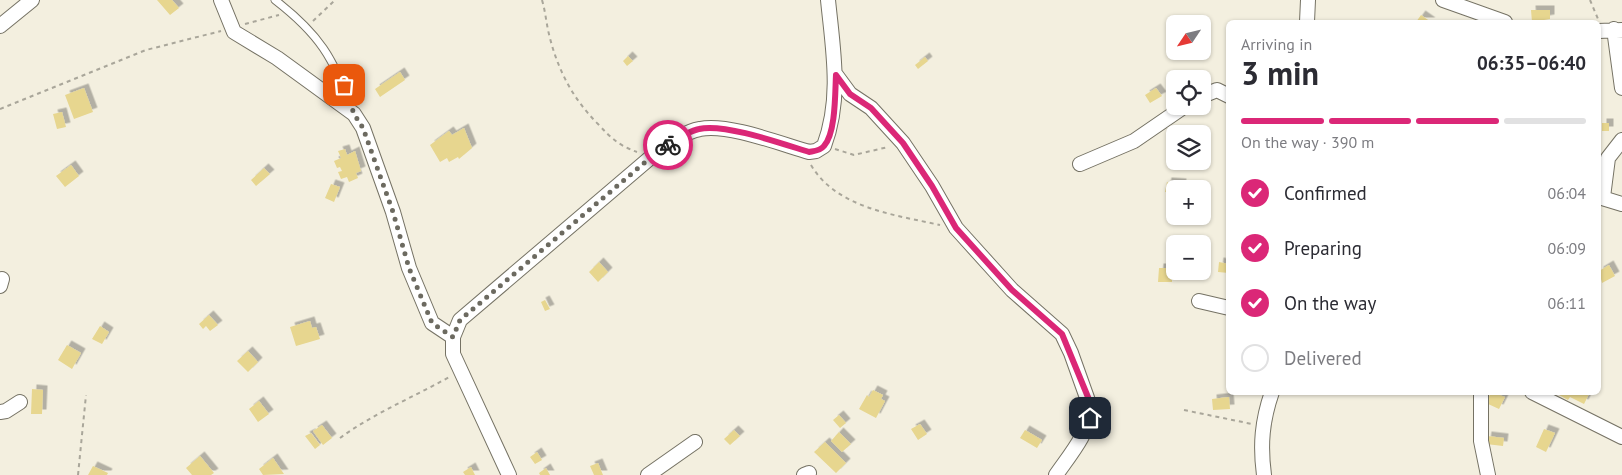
<!DOCTYPE html>
<html lang="en">
<head>
<meta charset="utf-8">
<style>
  body { margin:0; font-family:"PT Sans",sans-serif; background:#f7f7f7; color:#2b2b33; height:100vh; display:flex; flex-direction:column; font-size:19px; white-space:nowrap }
  * { box-sizing:border-box; margin:0 }
  p { font-size:16px; color:#7c7c81 }
  .icon { flex:none; width:28px; height:28px; fill:none; stroke:currentColor; stroke-width:2; stroke-linecap:round; stroke-linejoin:round }
  .map { position:relative; flex:1; overflow:hidden }
  .drawer { position:absolute; left:1226px; top:20px; width:375px; height:375px; display:flex; flex-direction:column; background:#fff; border-radius:8px; box-shadow:0 1px 4px #0004 }
  .drawer>* { flex:none }
  .needle { width:32px; rotate:235deg }
  .fabs { position:absolute; left:1166px; top:15px; display:grid; gap:10px }
  .fabs a { display:grid; place-items:center; width:45px; height:45px; border-radius:8px; background:#fff; box-shadow:0 1px 4px #0004; font-size:25px }
  .pin { position:absolute; display:grid; place-items:center; width:42px; height:42px; color:#fff; margin:-21px; border-radius:10px; box-shadow:0 2px 8px #0006 }
  .courier { position:absolute; display:grid; place-items:center; width:50px; height:50px; margin:-25px; border:4px solid #db2777; border-radius:50%; background:#fff; color:#222; box-shadow:0 1px 6px #0007 }
  .headline em { font-style:normal; font-weight:700 }
  .headline div { display:flex; flex-direction:column-reverse }
  .headline { display:flex; align-items:center; justify-content:space-between; height:85px; padding:0 15px }
  h1 { font-size:32px; font-weight:700; line-height:38px }
  .bar { display:grid; grid-template-columns:repeat(4,1fr); gap:8px 5px; align-content:center; height:60px; padding:0 15px }
  .bar i { height:6px; border-radius:4px; background:#e1e1e2 }
  .bar .on { background:#db2777 }
  .bar p { grid-column:span 4 }
  ol { padding:0 15px; list-style:none }
  li { display:flex; align-items:center; gap:15px; height:55px }
  li p { margin-inline-start:auto }
  li .icon { padding:5px; border-radius:50%; background:#db2777; color:#fff; stroke-width:4 }
  li:last-child { color:#7c7c81 }
  li i { width:28px; height:28px; border:2px solid #e1e1e2; border-radius:50% }
  .map>svg:first-child { display:block }
</style>
</head>
<body>
<div class="map">
<svg width="1622" height="475" viewBox="0 0 1622 475">
  <defs>
    <filter id="shadow"><feDropShadow dx="4.5" dy="-4.5" stdDeviation="0" flood-color="#0004"/></filter>
  </defs>
  <rect width="100%" height="100%" fill="#f3efdf"/>
  <path fill="#e7d68f" filter="url(#shadow)" d="M157,0h15l7,8 -9,7z
    M1531,10h19v9l-18,3z
    M1421,15l10,7h-15z
    M628,56l5,5 -6,5 -4,-5z
    M925,57l3,4 -10,8 -3,-4z
    M400,72l5,8 -25,17 -5,-8z
    M84,88l9,24 -19,7 -9,-24z
    M1156,88l6,8 -12,7 -5,-8z
    M62,112l4,15 -9,2 -4,-15z
    M1602,123h7v8h-7z
    M464,128l8,20 -13,11 -1,-2 -9,5 -2,-4 -7,4 -10,-17 19,-14 3,4z
    M345,149l2,6 8,-4 6,20 -5,2 2,5 -9,4 -2,-5 -6,2 -3,-7 4,-1 -2,-4 -3,1 -3,-7 7,-3 -3,-7z
    M71,165l8,11 -14,11 -9,-11z
    M264,168l6,6 -14,12 -5,-6z
    M1167,182l15,1 -1,6h-6v4l-10,-1z
    M331,184l9,3 -6,15 -9,-4z
    M599,262l9,10 -10,10 -9,-10z
    M1219,262l10,2v9l-11,-1z
    M1609,265l6,11 -13,7 -3,-12z
    M1159,268h13v14h-14z
    M545,300l5,9 -5,2 -4,-9z
    M209,315l9,10 -8,6 -4,-5 -3,3 -4,-5z
    M310,321l2,7 4,-1 4,12 -24,7 -6,-19z
    M100,326l9,6 -7,12 -10,-5z
    M67,345l14,8 -9,16 -14,-9z
    M248,351l10,11 -10,10 -11,-11z
    M32,389l11,1 -1,24h-11z
    M873,390l10,5 -2,4 4,2 -9,17 -17,-9 8,-14 2,2z
    M1491,392l14,5 -6,12 -13,-6z
    M1561,392h29l-6,12 -14,-7 -2,3 -9,-5z
    M1229,397l1,12 -17,1 -1,-11z
    M259,401l10,13 -11,8 -9,-13z
    M839,415l7,8 -6,5 -7,-8z
    M920,424l7,10 -9,6 -7,-11z
    M322,425l10,13 -9,7 -10,-14z
    M1544,429l11,4 -9,19 -10,-5z
    M734,430l6,6 -10,9 -6,-6z
    M1025,430l17,10 -5,8 -17,-10z
    M839,432l12,12 -9,8 -11,-11z
    M311,433l9,12 -5,4 -10,-13z
    M1487,436l17,2 -1,8 -17,-2z
    M825,442l21,21 -10,10 -22,-21z
    M537,452l5,8 -7,4 -5,-7z
    M200,456l14,17 -3,2h-19l-6,-7z
    M273,458l11,16 -21,1 -4,-6z
    M598,463l5,12h-9l-4,-9z
    M93,466l15,7 -1,2h-19z
    M471,467l4,8h-10l-2,-3z
    M546,468l4,7h-10l-1,-2z"/>
  <g fill="none" stroke-linecap="round" stroke-linejoin="round">
    <defs>
      <path id="service" d="M275,0c44,34 59,58 77,110"/>
      <path id="minor" d="M221,0l13,32 43,26 77,56 9,14 30,84 16,56 23,55 21,14
        M1443,0l62,22
        M1307,22l1,-22
        M0,26l32,-26
        M1614,29l8,59
        M1599,31l23,-1
        M836,75l14,19 21,14 32,35 29,43 24,42 56,62 50,44 9,19 20,56c-2,24 -22,47 -35,66
        M1202,96l15,-6 12,6
        M1080,164l54,-23 51,-35
        M1599,197l23,7
        M1603,197l5,-39 14,-18
        M0,286l2,-7
        M1199,301l30,7
        M1481,392v49l7,34
        M1532,392l90,45
        M0,412l6,-1 14,-9
        M509,475l-56,-121v-17l7,-17 190,-162c14,-10 32,-26 50,-29 27,-6 81,15 109,23l7,-1 8,-5c18,-48 9,-96 4,-146
        M648,475l47,-33
        M804,475l5,-2
        M1264,475c-4,-30 -2,-54 8,-83"/>
    </defs>
    <use href="#service" stroke="#757264" stroke-width="9"/>
    <use href="#minor" stroke="#757264" stroke-width="16"/>
    <path stroke="#a9a69a" stroke-width="2" stroke-dasharray="4 4" stroke-linecap="butt" d="M542,0c3,10 4,20 6,30 8,36 23,67 50,94 13,14 20,21 39,28
      M1590,0l8,19
      M313,21l22,-21
      M245,24l34,-9
      M0,109l146,-59 75,-19
      M835,149l19,6 34,-8
      M811,165c25,43 84,50 129,60
      M1184,410l68,14
      M340,438c34,-25 74,-41 111,-62
      M78,475l8,-80"/>
    <use href="#service" stroke="#fff" stroke-width="7"/>
    <use href="#minor" stroke="#fff" stroke-width="14"/>
  </g>
  <g fill="none" stroke-linecap="round" stroke-linejoin="round">
    <path stroke="#6c6a60" stroke-width="5" stroke-dasharray="0 9" d="M344,85l10,29 9,14 30,84 16,56 23,55 21,14 7,-17 13,-11 177,-151 18,-13"/>
    <path stroke="#db2777" stroke-width="6" d="M668,145c9,-6 21,-14 31,-16 25,-6 84,15 110,23 5,-1 11,-1 15,-6 12,-13 11,-54 12,-71l14,19 21,14 32,35 29,43 24,42 56,62 50,44 28,68v16"/>
  </g>
</svg>
<div class="fabs">
<a><svg class="needle" viewBox="-14 -14 28 28"><path d="M0-13l5 13h-10z" fill="#e53935"/><path d="M0 13l5-13h-10z" fill="#7c7c81"/></svg></a>
<a><svg class="icon" aria-label="locate" viewBox="0 0 24 24"><circle cx="12" cy="12" r="6"/><path d="M12 2v4M12 18v4M2 12h4M18 12h4"/></svg></a>
<a><svg class="icon" aria-label="layers" viewBox="0 0 24 24"><path d="M12 4l9 5-9 5-9-5zM3 14l9 5 9-5"/></svg></a>
<a>+</a>
<a>−</a>
</div>
<div class="pin" style="left:344px;top:85px;background:#ea580c"><svg class="icon" aria-label="bag" viewBox="0 0 24 24"><path d="M5 8h14l-1 12H6zM9 8a3 3 0 0 1 6 0"/></svg></div>
<div class="pin" style="left:1090px;top:418px;background:#1f2937"><svg class="icon" aria-label="home" viewBox="0 0 24 24"><path d="M3 11l9-7 9 7M6 9v11h12V9"/></svg></div>
<div class="courier" style="left:668px;top:145px"><svg class="icon" aria-label="bike" viewBox="0 0 24 24"><circle cx="6" cy="16" r="4"/><circle cx="18" cy="16" r="4"/><path d="M6 16l4-8h5l3 8M10 8l3 8H6M13 5h3"/></svg></div>
<section class="drawer">
<div class="headline"><div><h1>3 min</h1><p>Arriving in</p></div><em>06:35–06:40</em></div>
<div class="bar"><i class="on"></i><i class="on"></i><i class="on"></i><i></i><p>On the way · 390 m</p></div>
<ol>
<li><svg class="icon" aria-label="check" viewBox="0 0 24 24"><path d="M5 12l5 5 9-10"/></svg>Confirmed<p>06:04</p></li>
<li><svg class="icon" aria-label="check" viewBox="0 0 24 24"><path d="M5 12l5 5 9-10"/></svg>Preparing<p>06:09</p></li>
<li><svg class="icon" aria-label="check" viewBox="0 0 24 24"><path d="M5 12l5 5 9-10"/></svg>On the way<p>06:11</p></li>
<li><i></i>Delivered</li>
</ol>
</section>
</div>
</body>
</html>
